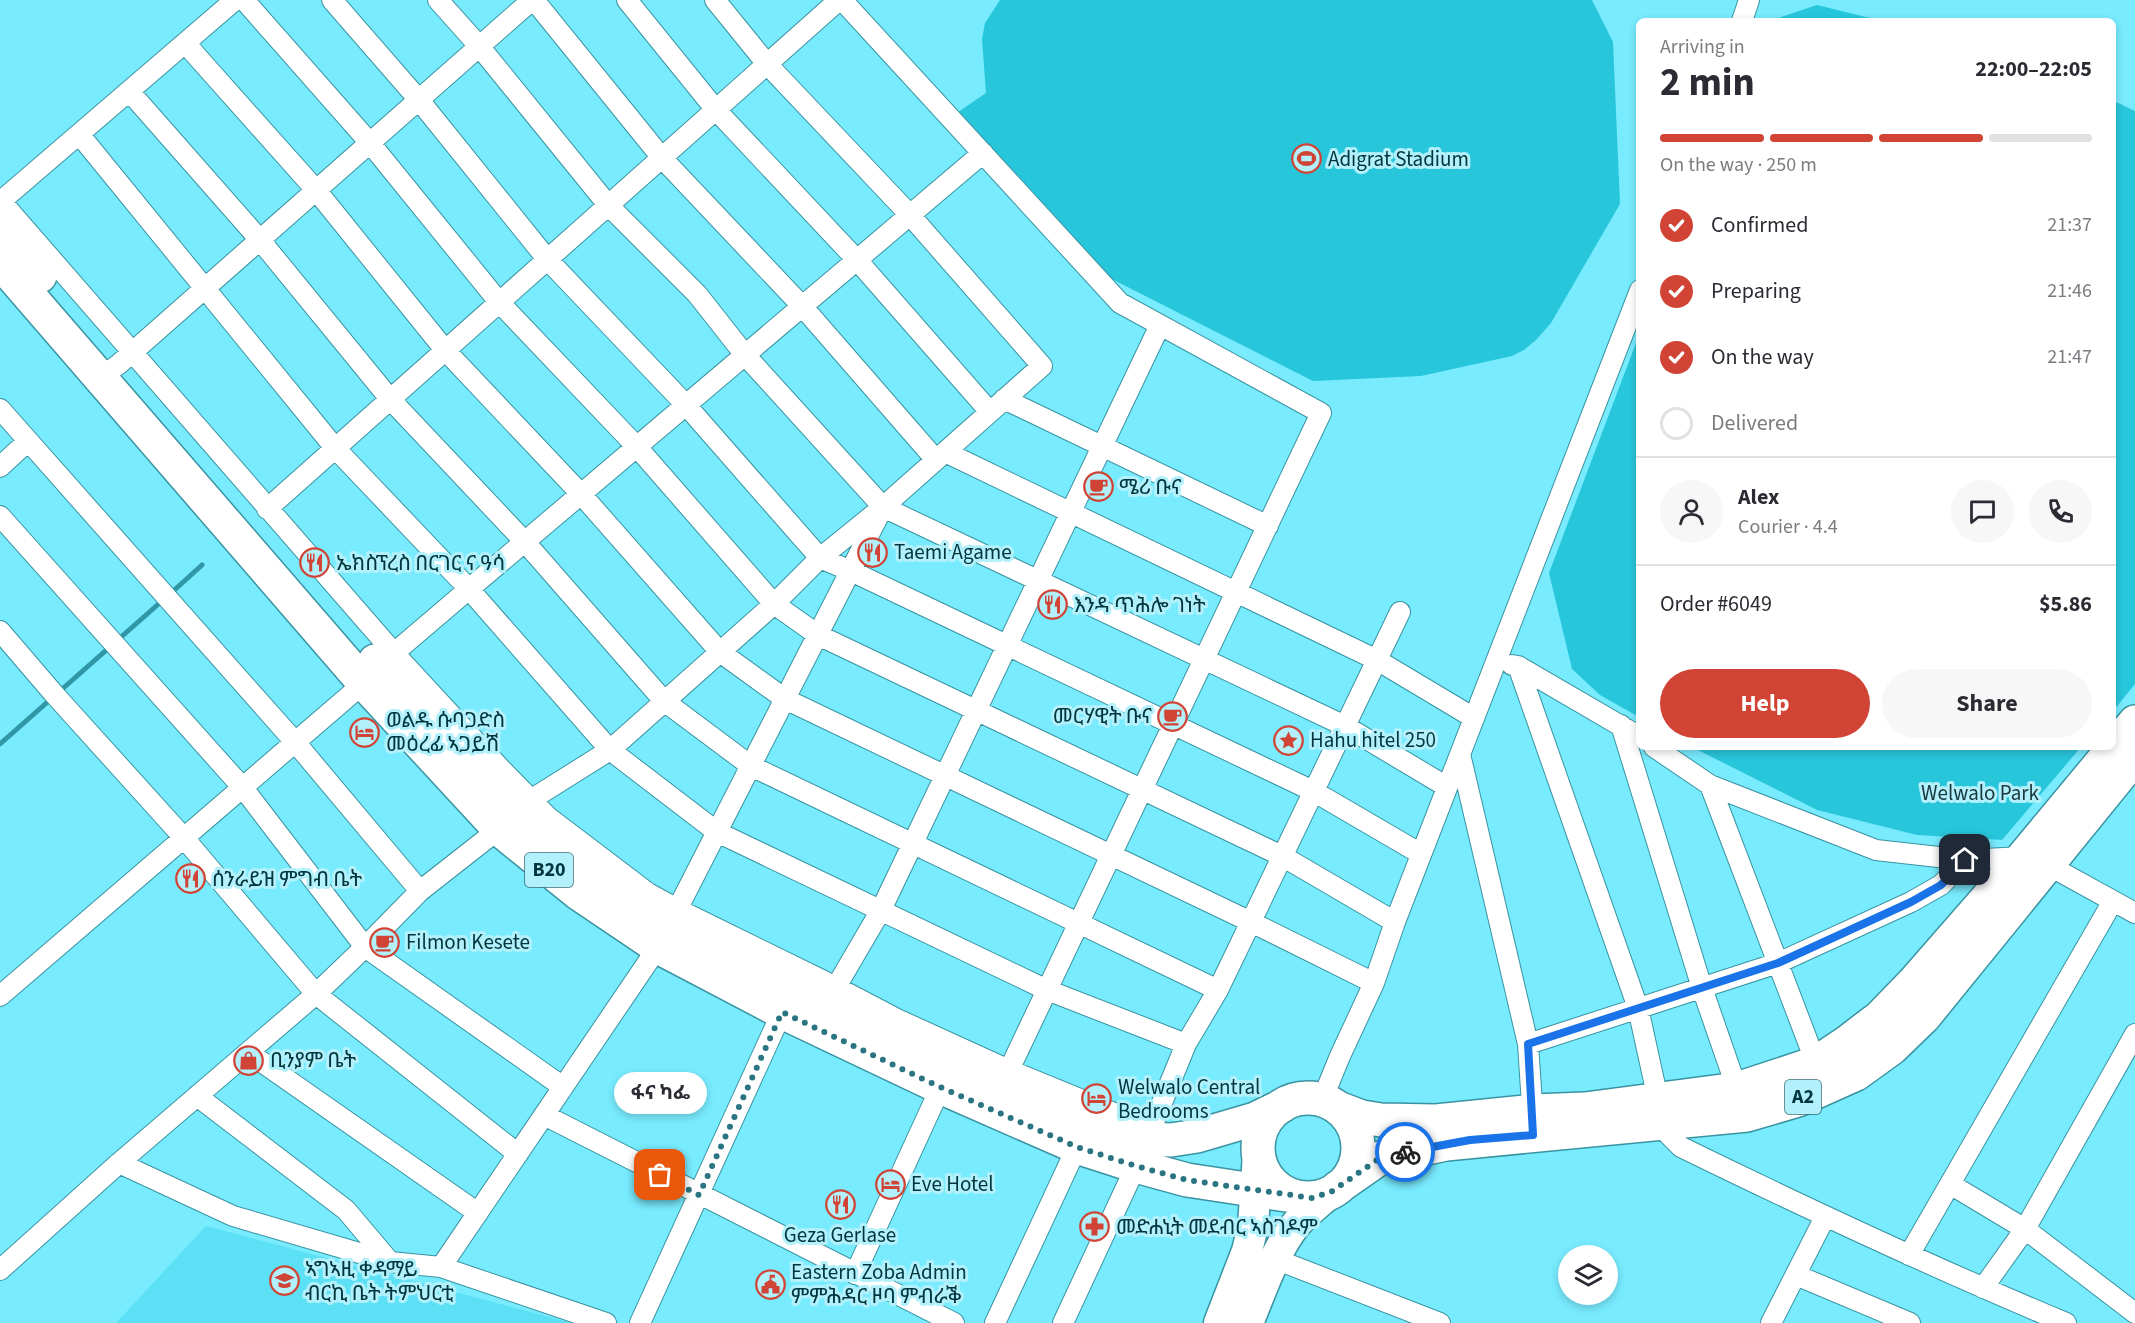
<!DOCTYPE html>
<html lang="en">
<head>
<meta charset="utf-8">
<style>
  body { margin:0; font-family:"Source Sans 3","Noto Sans Ethiopic",sans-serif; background:#f7f7f7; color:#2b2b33; height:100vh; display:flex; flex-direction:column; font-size:22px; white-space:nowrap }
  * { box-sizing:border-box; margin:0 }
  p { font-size:20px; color:#7c7c81 }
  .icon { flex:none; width:33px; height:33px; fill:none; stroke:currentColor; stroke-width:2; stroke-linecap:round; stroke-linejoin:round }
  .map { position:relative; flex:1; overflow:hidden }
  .drawer { position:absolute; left:1636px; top:18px; width:480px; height:732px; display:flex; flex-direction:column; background:#fff; border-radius:9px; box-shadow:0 3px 9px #0003 }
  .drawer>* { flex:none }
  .controls { position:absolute; left:1558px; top:1245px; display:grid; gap:12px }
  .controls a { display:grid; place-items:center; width:60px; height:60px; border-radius:50%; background:#fff; box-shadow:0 3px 9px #0003; font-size:30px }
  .pin { position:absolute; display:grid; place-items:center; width:51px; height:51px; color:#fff; margin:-26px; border-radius:12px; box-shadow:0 3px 9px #0006 }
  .courier { position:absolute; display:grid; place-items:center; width:60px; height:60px; margin:-30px; border:4px solid #1a73e8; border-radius:50%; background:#fff; color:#222; box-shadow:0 2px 8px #0007 }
  .bubble { position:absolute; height:42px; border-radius:21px; background:#fff; box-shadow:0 3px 9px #0003; font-size:20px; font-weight:700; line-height:42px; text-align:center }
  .summary em { font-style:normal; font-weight:700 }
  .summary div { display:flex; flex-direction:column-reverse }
  .summary { display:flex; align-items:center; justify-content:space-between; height:102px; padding:0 24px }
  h1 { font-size:39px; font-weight:700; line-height:45px }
  .bar { display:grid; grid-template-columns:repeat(4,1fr); gap:9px 6px; align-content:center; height:72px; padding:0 24px }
  .bar i { height:8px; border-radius:4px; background:#e1e1e2 }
  .bar .on { background:#d14435 }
  .bar p { grid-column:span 4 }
  .line { display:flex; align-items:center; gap:15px; padding:0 24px; border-top:2px solid #e1e1e2 }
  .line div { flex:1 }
  .round { display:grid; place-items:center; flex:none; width:63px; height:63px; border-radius:32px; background:#f7f7f7 }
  ol { padding:0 24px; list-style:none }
  li { display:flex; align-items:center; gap:18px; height:66px }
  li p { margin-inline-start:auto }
  li .icon { padding:6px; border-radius:50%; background:#d14435; color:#fff; stroke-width:4 }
  li:last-child { color:#7c7c81 }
  li i { width:33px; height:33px; border:3px solid #e1e1e2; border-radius:50% }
  .button { display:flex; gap:12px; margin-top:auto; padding:12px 24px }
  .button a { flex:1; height:69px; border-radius:36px; background:#d14435; color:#fff; font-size:24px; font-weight:700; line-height:69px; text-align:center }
  .button a+a { background:#f7f7f7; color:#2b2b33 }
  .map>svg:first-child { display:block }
</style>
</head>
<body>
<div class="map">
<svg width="2135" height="1323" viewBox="0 0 2135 1323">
  <rect width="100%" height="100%" fill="#78ebfe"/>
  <path fill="#5ce0f5" d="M206,1226l366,97h-456z"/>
  <path fill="#28c6db" d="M1000,0h592l21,42 7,162 -69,119 -15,17 -12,10 -12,6 -91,20 -108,5 -213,-108 -146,-158 32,-22 -4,-54 3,-16z
    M1817,5l65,16h-113z
    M2114,101l21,10v573l-21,26z
    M1639,335v382l-39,-22 -28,-26 -23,-96z
    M1692,747h389l-79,93 -85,-5 -100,-25z"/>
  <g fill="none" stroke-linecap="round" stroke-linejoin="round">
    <path stroke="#3097a7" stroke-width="5" d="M170,594l32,-29
      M0,744l163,-144"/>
    <defs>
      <path id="street" d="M244,0l126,143 129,159 138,145 137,157 44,31 464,221 113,66
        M332,0l87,100 128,159 139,146 134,153 31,13 462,220 108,63
        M438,0l41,46 129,159 89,89 48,61 138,152 462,219 102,61
        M534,0l128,158 140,148 134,154
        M627,0l89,110 141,150 133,152
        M842,0l278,303 201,110 -312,657
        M1742,21l7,-21
        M185,43l131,147 129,160 136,144 139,158 65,47 466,223 123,61
        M129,91l131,149 130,159 135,143 139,159 87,65 467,224
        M79,134l256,314 134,141 141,161 107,82 330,158 139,54
        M0,200l394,453 107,116 47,48 100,76 29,16 159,78 61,32 112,51 122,50 22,3
        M0,202l235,-202
        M100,378l19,-14 413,-364
        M1004,399l264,127
        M0,409l295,333 125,149
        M945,452l432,208 97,58
        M0,467l28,-26
        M267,509l572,-509
        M0,516l243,272 122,159 198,140
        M0,631l54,63 130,144 132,156 202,160
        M1512,665l6,1 122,71
        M1518,666l120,342 25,114 6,13 12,12c127,62 255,122 385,176
        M1621,725l81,263 35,101
        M1654,747l56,38 166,65 89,10 58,-3 25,8 87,48
        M1460,754l68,290 5,76
        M1710,785l106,278
        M836,987l45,-77 279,-585
        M0,996l364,-313 30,-30 75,-64 514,-436
        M1528,1044l250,-81 133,-61 30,-17 24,-25
        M249,1053l229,160
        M197,1096l149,114 44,52
        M1322,1100l18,-44 34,-73 21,-61 245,-632
        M544,1115l410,208
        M119,1163l114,53 157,46 51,5 165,56
        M1950,1184l75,45 110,84
        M1909,1255l204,-354
        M1275,1259l165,64
        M441,1267l217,-320 222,-434
        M0,1270l119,-107 197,-169 49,-47 55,-56 79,-62 33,-30 78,-49 164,-146 46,-46 63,-51 159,-141 -132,-151 -143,-151 -52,-64
        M855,1274l89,-194
        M1796,1275l114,48
        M1983,1288l42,-59 110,-195
        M640,1323l142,-311
        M995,1323l82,-176
        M1063,1323l73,-157 50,-122 32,-54 182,-378
        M1771,1323l54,-106"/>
      <path id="primary" d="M1219,1323l28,-72 6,-25 5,-72
        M1248,1323c14,-33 26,-72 49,-100 10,-11 23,-21 34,-31"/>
      <path id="highway" d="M0,231l40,45
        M0,262l364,421 135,146 79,64 80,54 124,65 158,75 137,60 59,19 51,14 106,16
        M375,661l143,152 78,63 72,52 283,135 144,64 31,11 45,2 26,-4 58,-17 27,-13
        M1258 1148a50 50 0 1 1 100 0a50 50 0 1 1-100 0Z
        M1338,1108l24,9 19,3 55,1 97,-10 52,-2 152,-20 79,-26 30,-20 34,-26 33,-34 110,-126 112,-135
        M1337,1188l43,-30 66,-14 301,-29 51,-15 58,-26 36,-26 32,-31 211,-260"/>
    </defs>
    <use href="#street" stroke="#3a93a1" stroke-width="22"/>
    <use href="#primary" stroke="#3a93a1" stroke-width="33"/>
    <use href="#highway" stroke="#3a93a1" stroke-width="36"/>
    <use href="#street" stroke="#fff" stroke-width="20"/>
    <use href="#primary" stroke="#fff" stroke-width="30"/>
    <use href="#highway" stroke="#fff" stroke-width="33"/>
  </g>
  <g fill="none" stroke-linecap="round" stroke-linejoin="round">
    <path stroke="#2a7581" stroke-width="6" stroke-dasharray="0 10.8" d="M660,1175l39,20 83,-183 158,75 137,60 59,19 51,14 125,18 19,-6 49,-34 25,-6"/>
    <path stroke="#1a73e8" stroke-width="8" d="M1405,1152l65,-12 63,-5 -5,-91 250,-81 133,-61 30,-17 24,-25"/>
  </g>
  <defs>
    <symbol id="stadium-ring" viewBox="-11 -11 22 22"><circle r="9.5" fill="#b2f1fc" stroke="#d14435" stroke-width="1.5"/><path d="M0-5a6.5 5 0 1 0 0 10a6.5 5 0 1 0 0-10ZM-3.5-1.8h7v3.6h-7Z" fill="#d14435"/></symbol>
    <symbol id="cafe-ring" viewBox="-11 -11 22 22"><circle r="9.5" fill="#b2f1fc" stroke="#d14435" stroke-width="1.5"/><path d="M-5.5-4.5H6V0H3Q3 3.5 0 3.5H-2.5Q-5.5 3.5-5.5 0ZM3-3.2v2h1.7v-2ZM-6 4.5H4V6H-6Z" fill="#d14435"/></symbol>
    <symbol id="restaurant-ring" viewBox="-11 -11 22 22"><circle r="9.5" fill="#b2f1fc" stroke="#d14435" stroke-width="1.5"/><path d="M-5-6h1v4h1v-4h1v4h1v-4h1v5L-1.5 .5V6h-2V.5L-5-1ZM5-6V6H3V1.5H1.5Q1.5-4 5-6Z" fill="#d14435"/></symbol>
    <symbol id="hotel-ring" viewBox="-11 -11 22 22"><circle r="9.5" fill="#b2f1fc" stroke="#d14435" stroke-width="1.5"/><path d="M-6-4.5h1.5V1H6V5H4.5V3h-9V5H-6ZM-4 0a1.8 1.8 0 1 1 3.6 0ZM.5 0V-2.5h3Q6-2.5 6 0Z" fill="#d14435"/></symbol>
    <symbol id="sight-ring" viewBox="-11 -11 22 22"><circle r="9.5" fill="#b2f1fc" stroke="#d14435" stroke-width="1.5"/><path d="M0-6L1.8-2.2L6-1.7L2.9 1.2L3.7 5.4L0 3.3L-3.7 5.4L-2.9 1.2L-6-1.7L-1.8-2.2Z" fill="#d14435"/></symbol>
    <symbol id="shop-ring" viewBox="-11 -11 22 22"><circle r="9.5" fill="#b2f1fc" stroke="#d14435" stroke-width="1.5"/><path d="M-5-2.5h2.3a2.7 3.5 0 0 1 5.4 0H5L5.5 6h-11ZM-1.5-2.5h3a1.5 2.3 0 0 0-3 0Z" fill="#d14435"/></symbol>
    <symbol id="pharmacy-ring" viewBox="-11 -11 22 22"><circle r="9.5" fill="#b2f1fc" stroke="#d14435" stroke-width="1.5"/><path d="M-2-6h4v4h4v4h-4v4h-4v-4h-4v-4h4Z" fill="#d14435"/></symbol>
    <symbol id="school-ring" viewBox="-11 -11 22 22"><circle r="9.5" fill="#b2f1fc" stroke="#d14435" stroke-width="1.5"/><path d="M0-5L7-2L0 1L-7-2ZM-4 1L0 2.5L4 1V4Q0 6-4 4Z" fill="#d14435"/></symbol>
    <symbol id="civic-ring" viewBox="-11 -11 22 22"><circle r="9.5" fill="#b2f1fc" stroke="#d14435" stroke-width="1.5"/><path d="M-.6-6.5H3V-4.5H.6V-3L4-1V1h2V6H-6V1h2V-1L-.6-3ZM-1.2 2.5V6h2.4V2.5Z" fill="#d14435"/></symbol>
  </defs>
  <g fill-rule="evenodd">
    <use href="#stadium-ring" x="1290" y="142" width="33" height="33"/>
    <use href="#cafe-ring" x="1082" y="470" width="33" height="33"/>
    <use href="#restaurant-ring" x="856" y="536" width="33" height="33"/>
    <use href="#restaurant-ring" x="298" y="546" width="33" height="33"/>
    <use href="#restaurant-ring" x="1036" y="588" width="33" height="33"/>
    <use href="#cafe-ring" x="1156" y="700" width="33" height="33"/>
    <use href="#hotel-ring" x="348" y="716" width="33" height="33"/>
    <use href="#sight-ring" x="1272" y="724" width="33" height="33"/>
    <use href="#restaurant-ring" x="174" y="862" width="33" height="33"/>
    <use href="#cafe-ring" x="368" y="926" width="33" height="33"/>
    <use href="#shop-ring" x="232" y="1044" width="33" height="33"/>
    <use href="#hotel-ring" x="1080" y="1082" width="33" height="33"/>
    <use href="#hotel-ring" x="874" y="1168" width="33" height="33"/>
    <use href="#restaurant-ring" x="824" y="1188" width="33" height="33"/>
    <use href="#pharmacy-ring" x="1078" y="1210" width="33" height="33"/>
    <use href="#school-ring" x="268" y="1264" width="33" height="33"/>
    <use href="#civic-ring" x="754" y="1268" width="33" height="33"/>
  </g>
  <g text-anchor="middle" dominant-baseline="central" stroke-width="6" stroke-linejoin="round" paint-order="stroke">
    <g fill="#b2f1fc" stroke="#356d76" stroke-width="1.5">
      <rect x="525" y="853" width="48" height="34" rx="4.5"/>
      <rect x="1785" y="1080" width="36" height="34" rx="4.5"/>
    </g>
    <g font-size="20" font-weight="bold" fill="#00353d">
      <text x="549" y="870">B20</text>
      <text x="1803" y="1097">A2</text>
    </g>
    <g font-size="21" fill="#00353d" stroke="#b2f1fc" text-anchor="start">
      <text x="1328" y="159">Adigrat Stadium</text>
      <text x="1119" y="487">ሜሪ ቡና</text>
      <text x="894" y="552">Taemi Agame</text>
      <text x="336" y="563">ኤክስፕረስ በርገር ና ዓሳ</text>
      <text x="1074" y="605">እንዳ ጥሕሎ ገነት</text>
      <text x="1152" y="716" text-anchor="end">መርሃዊት ቡና</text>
      <text x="386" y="720">ወልዱ ሱባጋድስ<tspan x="386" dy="24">መዕረፊ ኣጋይሽ</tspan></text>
      <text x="1310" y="740">Hahu hitel 250</text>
      <text x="212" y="879">ሰንራይዝ ምግብ ቤት</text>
      <text x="406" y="942">Filmon Kesete</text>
      <text x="270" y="1060">ቢንያም ቤት</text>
      <text x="1118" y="1087">Welwalo Central<tspan x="1118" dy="24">Bedrooms</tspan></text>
      <text x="911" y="1184">Eve Hotel</text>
      <text x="1116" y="1227">መድሐኒት መደብር ኣስገዶም</text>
      <text x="840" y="1235" text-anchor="middle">Geza Gerlase</text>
      <text x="305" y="1269">ኣግኣዚ ቀዳማይ<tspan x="305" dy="24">ብርኪ ቤት ትምህርቲ</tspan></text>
      <text x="791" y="1272">Eastern Zoba Admin<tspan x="791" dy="24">ምምሕዳር ዞባ ምብራቕ</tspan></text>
    </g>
    <g font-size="21" fill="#1a383d" stroke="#b2f1fc">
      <text x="1980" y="793">Welwalo Park</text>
    </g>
  </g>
</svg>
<div class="controls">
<a><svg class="icon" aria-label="layers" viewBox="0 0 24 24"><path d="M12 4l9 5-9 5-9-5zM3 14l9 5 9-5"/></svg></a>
</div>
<div class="pin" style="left:660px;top:1175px;background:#ea580c"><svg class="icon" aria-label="bag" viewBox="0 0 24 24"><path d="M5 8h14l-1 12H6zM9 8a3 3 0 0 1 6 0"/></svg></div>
<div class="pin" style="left:1965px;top:860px;background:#1f2937"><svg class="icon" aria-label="home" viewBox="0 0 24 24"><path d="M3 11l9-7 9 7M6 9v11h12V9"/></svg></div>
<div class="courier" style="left:1405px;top:1152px"><svg class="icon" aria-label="bike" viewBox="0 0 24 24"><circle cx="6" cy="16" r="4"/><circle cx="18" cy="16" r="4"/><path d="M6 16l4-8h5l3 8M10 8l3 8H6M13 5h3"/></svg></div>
<div class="bubble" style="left:614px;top:1072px;width:93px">ፋና ካፌ</div>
<section class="drawer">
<div class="summary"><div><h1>2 min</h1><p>Arriving in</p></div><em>22:00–22:05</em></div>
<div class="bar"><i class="on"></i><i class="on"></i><i class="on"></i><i></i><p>On the way · 250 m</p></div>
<ol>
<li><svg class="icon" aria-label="check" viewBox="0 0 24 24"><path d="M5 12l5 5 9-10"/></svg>Confirmed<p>21:37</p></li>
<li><svg class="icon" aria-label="check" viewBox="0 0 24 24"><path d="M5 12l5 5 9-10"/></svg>Preparing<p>21:46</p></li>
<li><svg class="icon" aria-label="check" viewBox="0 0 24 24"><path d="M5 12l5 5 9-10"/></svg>On the way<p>21:47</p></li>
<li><i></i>Delivered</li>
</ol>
<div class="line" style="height:108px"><a class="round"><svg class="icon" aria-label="person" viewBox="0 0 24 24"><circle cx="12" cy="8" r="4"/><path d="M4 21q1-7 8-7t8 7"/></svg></a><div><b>Alex</b><p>Courier · 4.4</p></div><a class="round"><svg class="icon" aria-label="chat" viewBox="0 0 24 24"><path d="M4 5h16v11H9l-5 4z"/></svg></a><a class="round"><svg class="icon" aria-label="phone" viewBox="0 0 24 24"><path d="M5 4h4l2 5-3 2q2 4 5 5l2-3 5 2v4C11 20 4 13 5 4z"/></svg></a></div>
<div class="line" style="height:78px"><div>Order #6049</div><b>$5.86</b></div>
<div class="button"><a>Help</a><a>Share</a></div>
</section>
</div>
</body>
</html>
